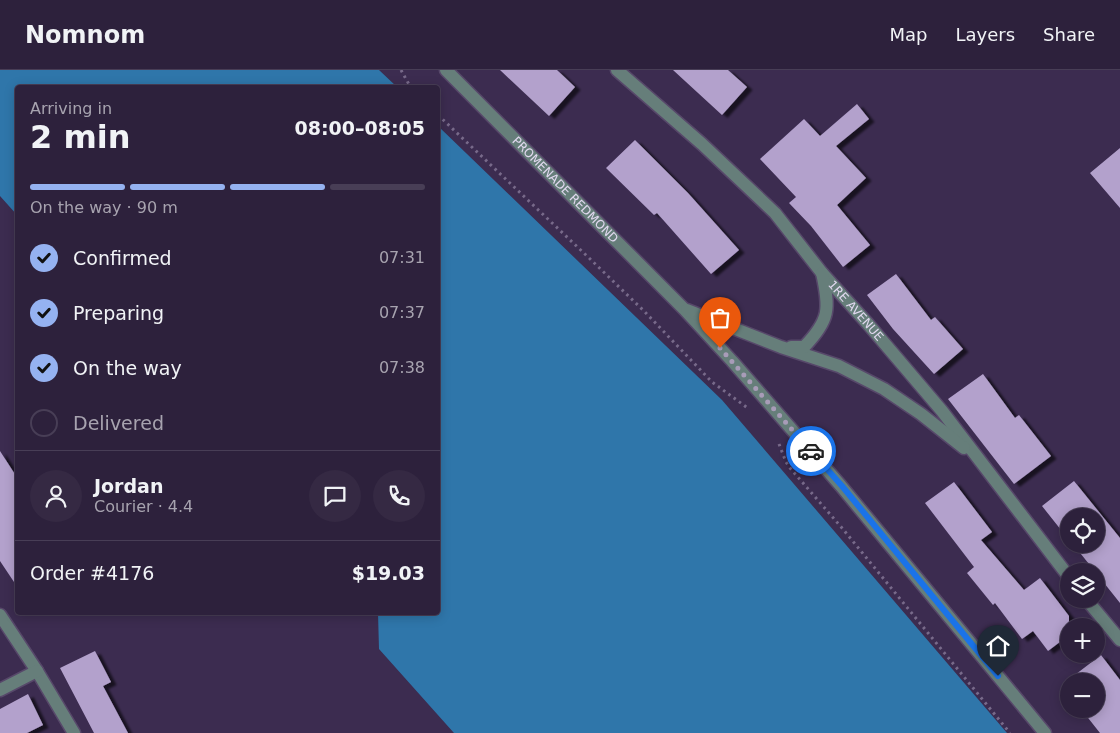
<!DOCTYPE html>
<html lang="en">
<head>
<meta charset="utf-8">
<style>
  body { margin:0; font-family:"DejaVu Sans",sans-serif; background:#352943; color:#f1f3f6; height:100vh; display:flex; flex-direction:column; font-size:19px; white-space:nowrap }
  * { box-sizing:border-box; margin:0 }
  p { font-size:16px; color:#a7a3af }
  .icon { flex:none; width:28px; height:28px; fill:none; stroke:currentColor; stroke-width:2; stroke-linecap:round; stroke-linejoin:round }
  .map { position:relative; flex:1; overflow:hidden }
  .sheet { position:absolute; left:15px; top:15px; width:425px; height:530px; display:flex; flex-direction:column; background:#2d213c; border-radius:5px; box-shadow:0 2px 12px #0003,0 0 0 1px #483e56 }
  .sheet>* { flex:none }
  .buttons { position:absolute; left:1060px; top:438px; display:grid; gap:10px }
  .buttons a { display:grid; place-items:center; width:45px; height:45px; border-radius:50%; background:#2d213c; box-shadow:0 2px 12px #0003,0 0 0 1px #483e56; font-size:25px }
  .pin { position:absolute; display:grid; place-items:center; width:42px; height:42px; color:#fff; margin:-51px -21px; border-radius:50% 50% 50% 0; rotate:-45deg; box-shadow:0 0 5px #0007 }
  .pin .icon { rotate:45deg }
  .courier { position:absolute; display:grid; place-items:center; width:50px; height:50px; margin:-25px; border:4px solid #1a73e8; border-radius:50%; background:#fff; color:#222; box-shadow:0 1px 6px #0007 }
  .headline em { font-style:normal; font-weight:700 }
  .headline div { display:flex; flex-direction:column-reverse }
  .headline { display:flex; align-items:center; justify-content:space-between; height:85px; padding:0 15px }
  h1 { font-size:32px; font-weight:700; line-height:38px }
  .bar { display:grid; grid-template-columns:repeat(4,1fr); gap:8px 5px; align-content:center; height:60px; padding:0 15px }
  .bar i { height:6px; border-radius:4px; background:#483e56 }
  .bar .active { background:#95b2f1 }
  .bar p { grid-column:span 4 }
  .line { display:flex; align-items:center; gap:12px; padding:0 15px; border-top:1px solid #483e56 }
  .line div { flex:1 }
  .round { display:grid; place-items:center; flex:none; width:52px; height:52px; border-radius:26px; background:#352943 }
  ol { padding:0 15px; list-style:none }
  li { display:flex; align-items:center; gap:15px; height:55px }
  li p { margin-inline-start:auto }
  li .icon { padding:5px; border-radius:50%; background:#95b2f1; color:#111; stroke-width:4 }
  li:last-child { color:#a7a3af }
  li i { width:28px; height:28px; border:2px solid #483e56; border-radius:50% }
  header { display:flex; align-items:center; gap:30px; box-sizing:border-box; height:70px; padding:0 25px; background:#2d213c; border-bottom:1px solid #483e56 }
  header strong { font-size:24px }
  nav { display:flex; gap:28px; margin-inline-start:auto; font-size:18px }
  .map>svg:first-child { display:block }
</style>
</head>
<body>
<header>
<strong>Nomnom</strong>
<nav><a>Map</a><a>Layers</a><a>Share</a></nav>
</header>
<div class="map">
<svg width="1120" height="663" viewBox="0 0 1120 663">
  <defs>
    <filter id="shadow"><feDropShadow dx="5.5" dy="3" stdDeviation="1" flood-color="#0009"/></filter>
  </defs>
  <rect width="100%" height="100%" fill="#3c2c50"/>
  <path fill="#2f76aa" d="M0,0h379l18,17 -379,1 -1,127 -17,-19z
    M438,56l284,274 285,333h-553l-75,-84 -1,-36 60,-1z"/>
  <path fill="#b3a1cc" filter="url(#shadow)" d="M500,0h57l18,17 -26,29z
    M673,0h55l19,17 -25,28z
    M857,34l12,15 -33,27 30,32 -29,27 33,40 -27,22 -32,-41 -22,-23 7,-6 -36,-38 44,-40 16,17z
    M635,70l53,53 51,57 -28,24 -54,-61 -3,2 -48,-47z
    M1120,78v60l-30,-35z
    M896,204l35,46 4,-3 28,32 -29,25 -41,-45 -26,-34z
    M983,304l32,44 4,-3 32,41 -37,28 -66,-85z
    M0,381l18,28v109l-18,-27z
    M1074,411l46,57v65l-47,-59h23v-28h-27v24l-27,-34z
    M954,412l38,50 -11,8 43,50 16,-12 29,38v19l-21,16 -15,-20 -11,8 -27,-36 -2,2 -26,-32 7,-6 -49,-64z
    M95,581l16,31 -8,4 25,47h-34l-34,-65z
    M1101,585l19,25v53h-20l-19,-24h15v-28h-27v11l-6,-8z
    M28,624l15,31 -16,8h-27v-24z"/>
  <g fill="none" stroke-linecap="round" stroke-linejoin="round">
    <defs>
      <g id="minor">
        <path id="s1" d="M446,0l238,239 48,52 109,125 204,247"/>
        <path id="s2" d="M617,0l85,74 73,69 47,60 46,51 74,87 127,166"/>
        <path d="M687,240l94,37 58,19 45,23 37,25 43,34"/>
        <path d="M791,277h13c26,-27 26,-38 18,-74"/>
        <path d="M1086,529l34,41"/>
        <path d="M0,545l37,56 37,62"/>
        <path d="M0,620l37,-19"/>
      </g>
    </defs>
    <use href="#minor" stroke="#57486a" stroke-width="15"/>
    <path stroke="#786a8a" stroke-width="3" stroke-dasharray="2.5 4" stroke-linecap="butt" d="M401,0l10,18
      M438,45l149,141 57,55 68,71 37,27
      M779,374l7,18 4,6 52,60 168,205"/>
    <use href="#minor" stroke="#667e7a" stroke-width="12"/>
  </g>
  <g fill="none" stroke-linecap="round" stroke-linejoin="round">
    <path stroke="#a89cb8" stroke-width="5" stroke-dasharray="0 9" d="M720,278l91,103"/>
    <path stroke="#1a73e8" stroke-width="6" d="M811,381l31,35 156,190"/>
  </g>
  <g text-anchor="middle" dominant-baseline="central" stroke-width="5" stroke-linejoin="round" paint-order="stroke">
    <g font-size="12" fill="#e2d9f0" stroke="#201929">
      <text stroke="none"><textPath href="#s1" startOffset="169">PROMENADE REDMOND</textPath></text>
      <text stroke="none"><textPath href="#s2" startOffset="340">1RE AVENUE</textPath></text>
    </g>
  </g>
</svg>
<div class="buttons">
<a><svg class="icon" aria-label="locate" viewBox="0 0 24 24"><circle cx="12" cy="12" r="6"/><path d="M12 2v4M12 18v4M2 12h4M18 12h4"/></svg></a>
<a><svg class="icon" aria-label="layers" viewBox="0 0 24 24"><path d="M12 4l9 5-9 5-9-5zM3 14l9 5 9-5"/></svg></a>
<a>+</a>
<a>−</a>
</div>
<div class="pin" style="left:720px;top:278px;background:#ea580c"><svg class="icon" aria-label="bag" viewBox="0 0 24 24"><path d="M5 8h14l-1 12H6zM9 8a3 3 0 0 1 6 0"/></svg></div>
<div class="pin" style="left:998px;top:606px;background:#1f2937"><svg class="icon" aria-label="home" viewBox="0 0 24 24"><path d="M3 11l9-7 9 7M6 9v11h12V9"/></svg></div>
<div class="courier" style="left:811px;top:381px"><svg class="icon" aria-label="car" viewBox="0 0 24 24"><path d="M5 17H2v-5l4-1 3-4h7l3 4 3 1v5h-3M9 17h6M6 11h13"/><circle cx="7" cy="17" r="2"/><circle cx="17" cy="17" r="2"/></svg></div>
<section class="sheet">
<div class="headline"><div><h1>2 min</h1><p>Arriving in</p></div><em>08:00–08:05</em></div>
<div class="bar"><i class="active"></i><i class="active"></i><i class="active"></i><i></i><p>On the way · 90 m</p></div>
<ol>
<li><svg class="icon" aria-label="check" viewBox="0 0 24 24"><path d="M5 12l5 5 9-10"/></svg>Confirmed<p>07:31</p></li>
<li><svg class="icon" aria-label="check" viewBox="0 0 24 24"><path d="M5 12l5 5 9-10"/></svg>Preparing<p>07:37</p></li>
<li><svg class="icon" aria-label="check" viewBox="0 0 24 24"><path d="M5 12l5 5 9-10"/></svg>On the way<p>07:38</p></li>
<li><i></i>Delivered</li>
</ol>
<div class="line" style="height:90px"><a class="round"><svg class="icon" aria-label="person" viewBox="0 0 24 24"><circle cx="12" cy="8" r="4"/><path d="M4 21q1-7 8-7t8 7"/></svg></a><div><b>Jordan</b><p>Courier · 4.4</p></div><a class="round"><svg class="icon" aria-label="chat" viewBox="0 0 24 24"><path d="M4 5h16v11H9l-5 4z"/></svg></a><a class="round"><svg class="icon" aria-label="phone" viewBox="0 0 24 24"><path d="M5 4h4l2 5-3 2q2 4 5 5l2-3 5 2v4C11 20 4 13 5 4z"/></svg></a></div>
<div class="line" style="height:65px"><div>Order #4176</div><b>$19.03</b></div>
</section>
</div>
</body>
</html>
